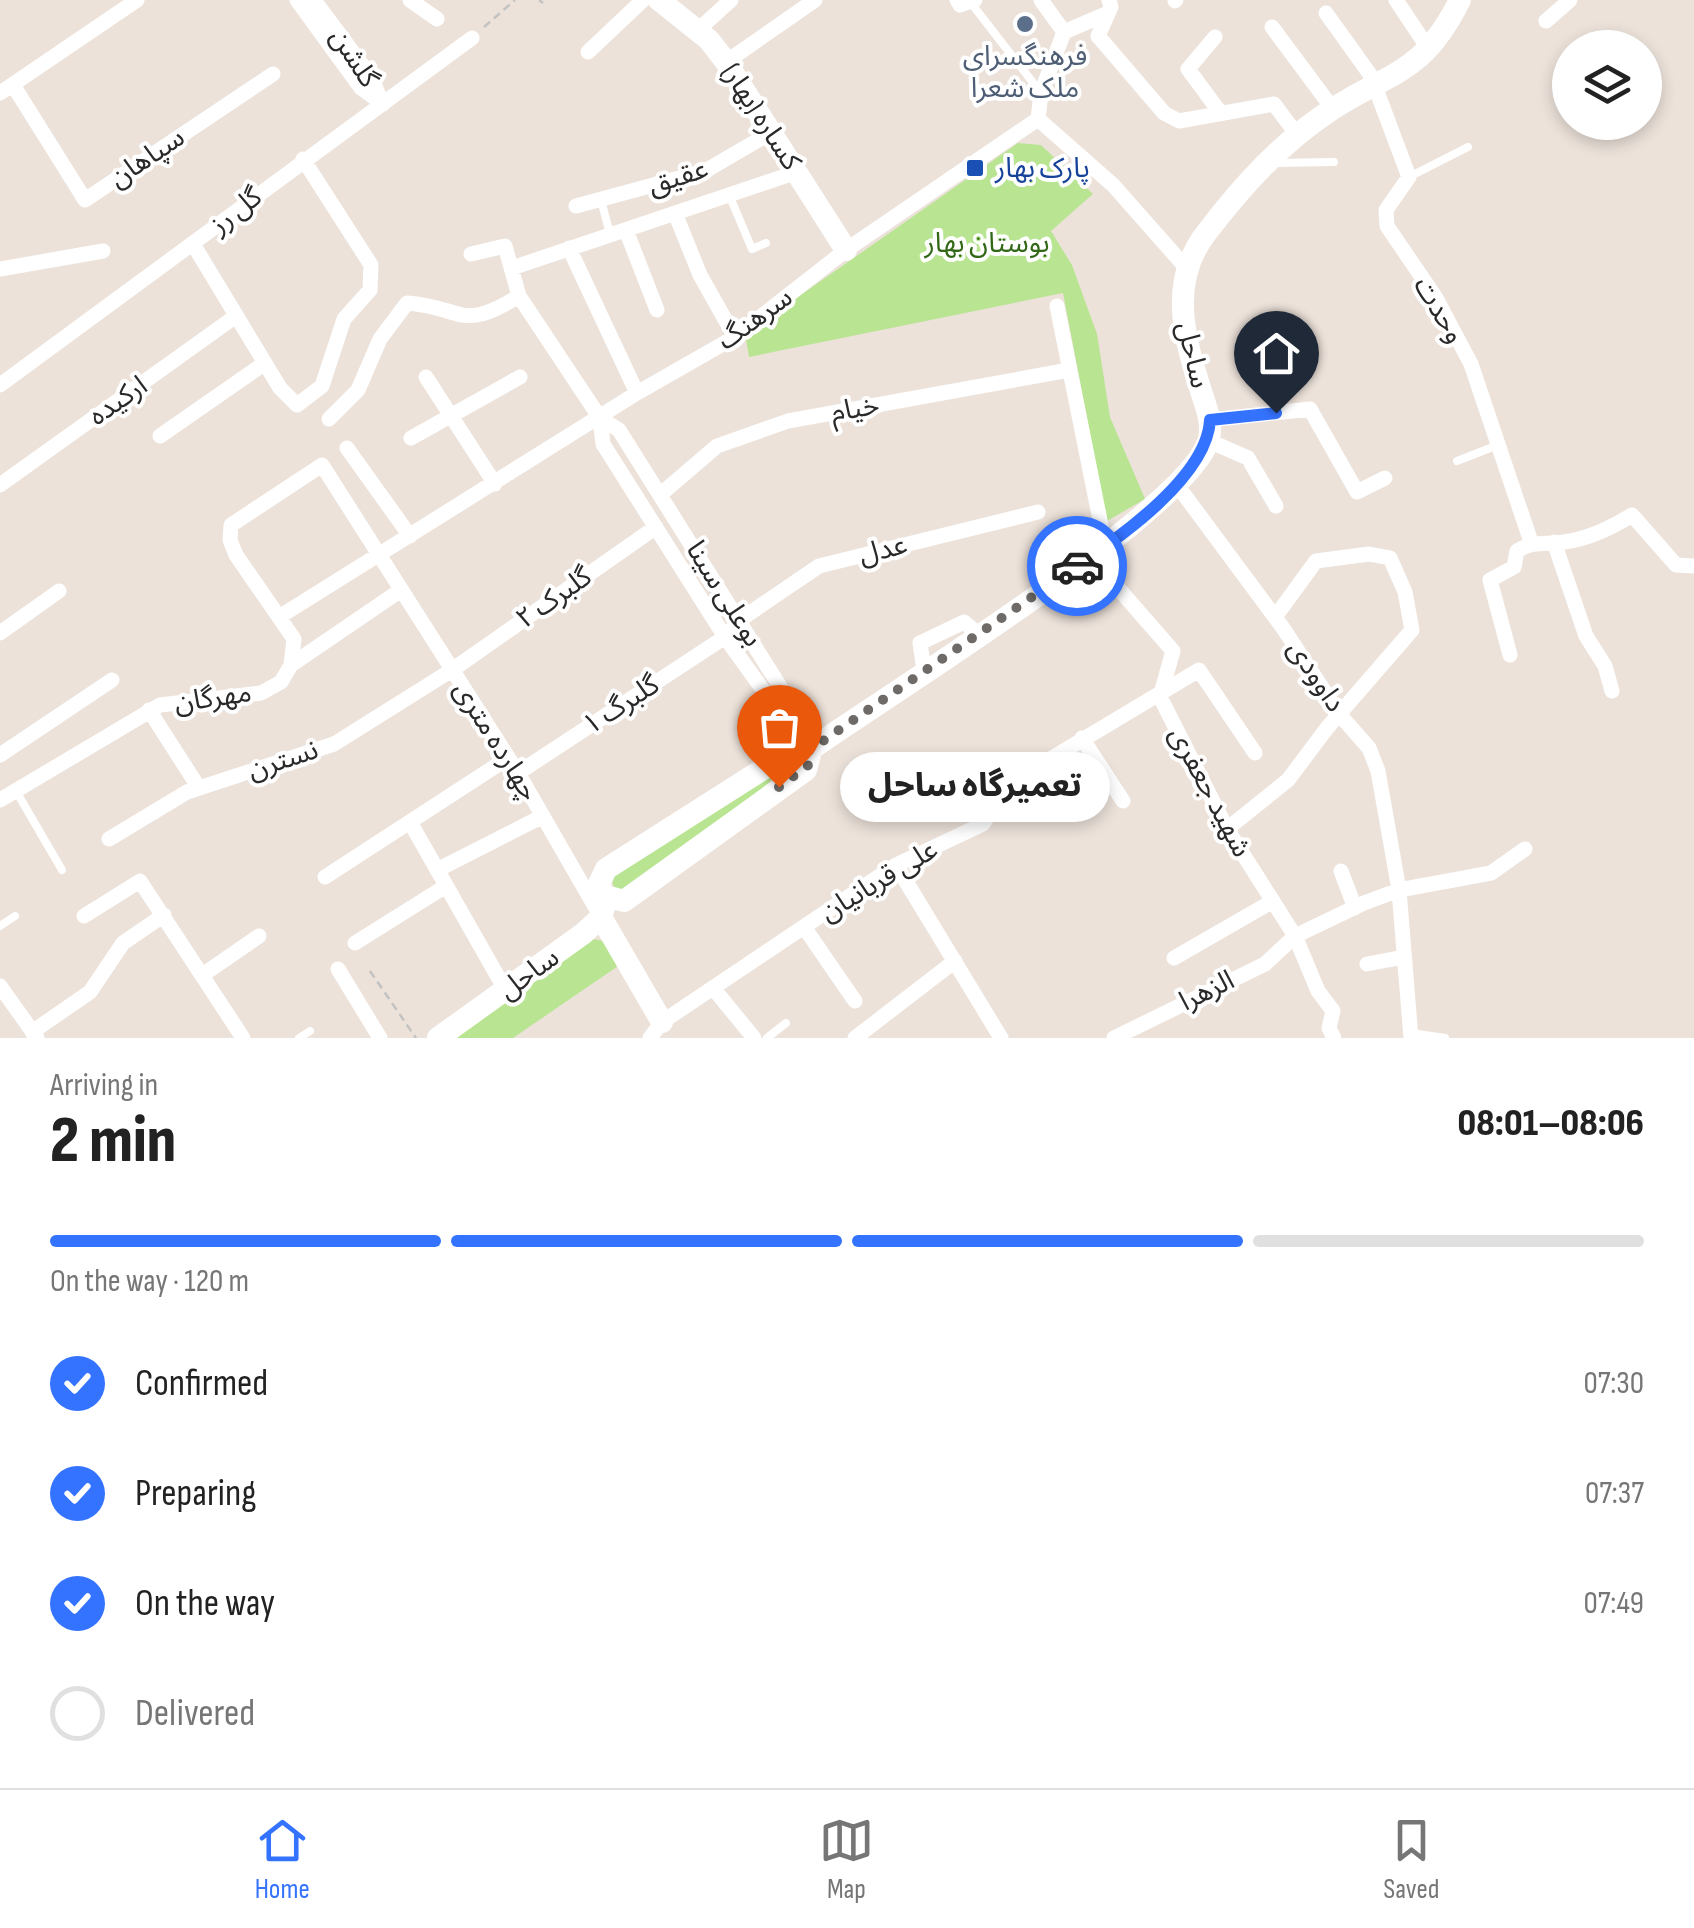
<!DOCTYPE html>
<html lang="en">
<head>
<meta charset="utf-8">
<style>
  body { margin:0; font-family:"Sofia Sans Condensed","Noto Sans Arabic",sans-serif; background:#f6f6f6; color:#222; height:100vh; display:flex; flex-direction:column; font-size:38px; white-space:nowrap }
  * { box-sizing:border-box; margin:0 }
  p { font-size:32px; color:#767676 }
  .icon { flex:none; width:55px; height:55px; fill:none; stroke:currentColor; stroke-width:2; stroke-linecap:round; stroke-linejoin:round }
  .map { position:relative; height:1038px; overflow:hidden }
  .side { display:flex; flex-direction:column; background:#fff; flex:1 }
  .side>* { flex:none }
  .tools { position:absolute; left:1552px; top:30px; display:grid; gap:20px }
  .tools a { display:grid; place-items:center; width:110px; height:110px; border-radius:50%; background:#fff; box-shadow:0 5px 15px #0003; font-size:50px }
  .pin { position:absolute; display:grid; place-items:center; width:85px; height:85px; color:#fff; margin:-102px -42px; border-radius:50% 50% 50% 0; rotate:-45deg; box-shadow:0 0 10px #0007 }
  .pin .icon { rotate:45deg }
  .courier { position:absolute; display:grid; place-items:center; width:100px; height:100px; margin:-50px; border:8px solid #3473ff; border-radius:50%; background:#fff; color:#222; box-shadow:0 2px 12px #0007 }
  .bubble { position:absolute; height:70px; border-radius:35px; background:#fff; box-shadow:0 5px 15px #0003; font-size:32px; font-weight:800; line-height:70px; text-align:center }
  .overview em { font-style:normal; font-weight:800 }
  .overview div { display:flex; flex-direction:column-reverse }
  .overview { display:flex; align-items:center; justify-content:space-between; height:170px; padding:0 50px }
  h1 { font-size:65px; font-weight:800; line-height:75px }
  .bar { display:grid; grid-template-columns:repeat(4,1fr); gap:15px 10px; align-content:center; height:120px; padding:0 50px }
  .bar i { height:12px; border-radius:8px; background:#e0e0e0 }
  .bar .selected { background:#3473ff }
  .bar p { grid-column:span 4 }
  ol { padding:0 50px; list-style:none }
  li { display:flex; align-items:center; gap:30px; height:110px }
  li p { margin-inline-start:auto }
  li .icon { padding:10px; border-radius:50%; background:#3473ff; color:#fff; stroke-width:4 }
  li:last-child { color:#767676 }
  li i { width:55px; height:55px; border:5px solid #e0e0e0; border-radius:50% }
  .tabs { display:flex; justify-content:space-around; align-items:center; height:140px; border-top:2px solid #e0e0e0; background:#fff; font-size:28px; color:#767676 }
  .tabs a { display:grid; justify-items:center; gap:5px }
  .tabs .selected { color:#3473ff }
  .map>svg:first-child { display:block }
</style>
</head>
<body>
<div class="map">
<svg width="1694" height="1038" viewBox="0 0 1694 1038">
  <rect width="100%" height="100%" fill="#ece2da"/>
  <path fill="#b9e593" d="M1018,143l23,2 52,49 -42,37 21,34 25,69 13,83 35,82 -38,22 -44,-228 -314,64 -4,-23z
    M789,763l-34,33 -133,98 -7,-2 -5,-19z
    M594,939l19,4 11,19 -111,76h-67z"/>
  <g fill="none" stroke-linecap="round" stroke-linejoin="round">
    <path stroke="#c3c3c3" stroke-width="2.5" stroke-dasharray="8 5" stroke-linecap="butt" d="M539,0l4,3
      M484,27l31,-27
      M370,971l46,67"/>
    <path stroke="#fff" stroke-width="8" d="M971,3l70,90
      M1274,163l60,-1
      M1409,177l59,-30
      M730,197l22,52 14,-6
      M601,200l9,34
      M1457,461l41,-16
      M16,791l46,79
      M0,926l15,-10
      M1411,1033l34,5
      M299,1038l11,-7
      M767,1038l19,-15"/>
    <path stroke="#fff" stroke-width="15" d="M297,0l64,88 22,16
      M314,0l58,78 9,23
      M410,0l27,19
      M957,0l3,5 15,-5
      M1109,0l2,7 -13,29 66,77 15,8 95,-17 24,32
      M1396,0l32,48
      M1175,1l1,-1
      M1326,13l53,74
      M1546,21l24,-21
      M1272,27l61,82
      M698,30l33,-30
      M1064,32l42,-18
      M1215,37l-27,32 31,42
      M588,52l55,-52
      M726,62l89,-62
      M13,85l72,115 188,-126
      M1376,89l33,88 -23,33 1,16 49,72 35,66 60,178
      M0,93l137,-93
      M1038,119l3,-26 23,-61 -23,-32
      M576,206l129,-35 67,-39
      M675,213l25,62 35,62
      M626,230l31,80
      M193,244l87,144 17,17 25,-19 22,-67 26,-29 1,-25 -68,-106
      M569,248l68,145
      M471,254l34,-8 14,50 81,122 19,12 187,298 1,24
      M512,268l285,-96
      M0,269l103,-18
      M1057,306l48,239
      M426,377l69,107
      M0,385l472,-347
      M600,418l3,26 122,193 82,114
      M329,419l29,-29 22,-51 27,-36c56,4 53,30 112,-7
      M1210,420l100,-11 47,83 28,-14
      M160,436l105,-73
      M411,438l109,-61
      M1209,441l39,17 28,48
      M347,448l63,88
      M0,485l236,-169
      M1177,485l106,143 57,87 29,33 9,23 21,119 12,148
      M661,494l56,-48 71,-25 281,-51
      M1554,542l32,94 19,30 7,25
      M1091,557l82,94 -13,46 67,132 68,107 23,55 15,20 -4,17 5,10
      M279,617l358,-224 98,-56 111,-87 192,-131 75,66 76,86
      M0,633l59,-42
      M1510,655l-20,-75 24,-13 3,-16c17,-11 28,-6 47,-9 24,-3 47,-14 68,-27l44,50 18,1
      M291,665l110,-75
      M924,670l-4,-27 44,-21 14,12
      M149,710l50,78
      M1082,738l41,63
      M0,755l112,-75
      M518,773l207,-136 16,-18 78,-53 219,-54
      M0,800l160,-95 101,-12 20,-11 10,-17 3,-26 -58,-84 -6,-15 1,-15 91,-60 196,308 83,144
      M410,822l96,169
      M1227,829l61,-49 39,-52 85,-98 -7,-38 -15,-34 -21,-4 -53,7 -41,56
      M109,839l78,-47 147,-48 118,-74 204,-143
      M896,865l105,173
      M437,870l106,-54
      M1341,871l14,37
      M325,877l183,-119
      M84,916l56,-35 103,157
      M804,927l51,74
      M355,943l91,-57
      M1174,958l99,-57
      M1367,964l37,-7
      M338,969l42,69
      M204,974l55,-38
      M0,986l37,52
      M713,988l41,50
      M32,1032l58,-40 33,-49 41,-28
      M650,1038l12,-16 234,-157 87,-41 17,-26 32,-28 167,-100 56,83
      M855,1038l100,-77
      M1114,1038l151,-74 30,-28 69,-33 35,-13 92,-17 34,-24"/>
    <path stroke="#fff" stroke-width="22" d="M659,0l50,40 17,22 120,188
      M793,750h11l6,5 -4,15 -182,131 -21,-6 -4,-11 7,-15z
      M807,752c77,-55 375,-238 401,-310 6,-17 -2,-35 -7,-51 -17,-54 -33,-110 6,-159 36,-47 74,-89 124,-122 62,-40 91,-35 129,-110
      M601,917l61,105
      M438,1038l146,-105 17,-16 6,-18"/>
  </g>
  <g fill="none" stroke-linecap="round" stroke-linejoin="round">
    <path stroke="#6d6a67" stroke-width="10" stroke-dasharray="0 18" d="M779,787l32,-24 -4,-11 270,-186"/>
    <path stroke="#3473ff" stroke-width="12" d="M1077,566c45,-30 130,-90 133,-146l66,-7"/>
  </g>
  <circle fill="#5c6f8a" stroke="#fff" stroke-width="4" cx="1025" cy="24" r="10"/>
  <rect fill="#1a4fb4" stroke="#fff" stroke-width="4" x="965" y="158" width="20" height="20" rx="5"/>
  <g text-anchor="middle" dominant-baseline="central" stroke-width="8" stroke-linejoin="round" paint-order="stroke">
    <g font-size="28" fill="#4e5e75" stroke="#fff">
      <text x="1025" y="56">فرهنگسرای<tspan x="1025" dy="32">ملک شعرا</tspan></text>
    </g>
    <g font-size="28" fill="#292929" stroke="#fff">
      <text transform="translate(354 58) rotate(57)">گلشن</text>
      <text transform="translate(761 117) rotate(57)">کساره (بهار)</text>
      <text transform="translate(147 158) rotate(-34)">سپاهان</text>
      <text transform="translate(678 177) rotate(-17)">عقیق</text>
      <text transform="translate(236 211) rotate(-38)">گل رز</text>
      <text transform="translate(1439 310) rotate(59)">وحدت</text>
      <text transform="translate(755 319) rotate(-36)">سرهنگ</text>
      <text transform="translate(1193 355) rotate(77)">ساحل</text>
      <text transform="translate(118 401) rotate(-35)">ارکیده</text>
      <text transform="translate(855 409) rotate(-10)">خیام</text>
      <text transform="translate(883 550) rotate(-14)">عدل</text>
      <text transform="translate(724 594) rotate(58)">بوعلی سینا</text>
      <text transform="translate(554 598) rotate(-35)">گلبرک ۲</text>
      <text transform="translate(1316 676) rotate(56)">داوودی</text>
      <text transform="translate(213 698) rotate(-8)">مهرگان</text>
      <text transform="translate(621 705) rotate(-33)">گلبرگ ۱</text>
      <text transform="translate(496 741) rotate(58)">چهارده متری</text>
      <text transform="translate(283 760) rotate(-18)">نسترن</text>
      <text transform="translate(1210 792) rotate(62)">شهید جعفری</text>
      <text transform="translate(879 881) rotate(-31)">علی قربانیان</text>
      <text transform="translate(529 974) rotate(-36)">ساحل</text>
      <text transform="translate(1207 991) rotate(-26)">الزهرا</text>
    </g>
    <g font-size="28" fill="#164399" stroke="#fff" text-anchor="start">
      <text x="995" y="168">پارک بهار</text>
    </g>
    <g font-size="28" fill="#326817" stroke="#fff">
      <text x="987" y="243">بوستان بهار</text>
    </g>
  </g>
</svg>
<div class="tools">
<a><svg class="icon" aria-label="layers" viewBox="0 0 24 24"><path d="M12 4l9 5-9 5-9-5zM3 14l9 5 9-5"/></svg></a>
</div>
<div class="pin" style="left:779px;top:787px;background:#ea580c"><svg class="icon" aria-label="bag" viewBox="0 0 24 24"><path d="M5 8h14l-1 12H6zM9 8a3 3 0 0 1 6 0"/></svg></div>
<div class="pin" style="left:1276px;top:413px;background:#1f2937"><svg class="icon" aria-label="home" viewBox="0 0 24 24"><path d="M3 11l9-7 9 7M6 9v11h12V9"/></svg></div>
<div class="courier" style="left:1077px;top:566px"><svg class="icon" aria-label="car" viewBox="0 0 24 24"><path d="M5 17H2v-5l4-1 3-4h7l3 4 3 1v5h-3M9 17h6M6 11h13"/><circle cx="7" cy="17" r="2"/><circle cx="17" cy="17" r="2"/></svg></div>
<div class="bubble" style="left:840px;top:752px;width:270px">تعمیرگاه ساحل</div>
</div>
<section class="side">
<div class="overview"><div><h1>2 min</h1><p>Arriving in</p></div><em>08:01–08:06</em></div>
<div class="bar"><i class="selected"></i><i class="selected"></i><i class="selected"></i><i></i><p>On the way · 120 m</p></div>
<ol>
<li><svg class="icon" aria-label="check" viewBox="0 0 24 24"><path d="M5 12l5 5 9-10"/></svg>Confirmed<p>07:30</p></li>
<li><svg class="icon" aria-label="check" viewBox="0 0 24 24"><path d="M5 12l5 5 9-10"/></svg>Preparing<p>07:37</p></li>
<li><svg class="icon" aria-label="check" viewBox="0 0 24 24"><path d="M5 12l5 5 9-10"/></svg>On the way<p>07:49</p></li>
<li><i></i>Delivered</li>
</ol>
</section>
<nav class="tabs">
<a class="selected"><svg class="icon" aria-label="home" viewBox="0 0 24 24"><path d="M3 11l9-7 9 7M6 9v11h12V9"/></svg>Home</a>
<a><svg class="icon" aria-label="map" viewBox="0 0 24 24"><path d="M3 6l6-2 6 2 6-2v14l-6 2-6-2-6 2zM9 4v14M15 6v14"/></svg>Map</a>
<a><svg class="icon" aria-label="saved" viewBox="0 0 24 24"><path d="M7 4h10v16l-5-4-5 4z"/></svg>Saved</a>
</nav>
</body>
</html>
